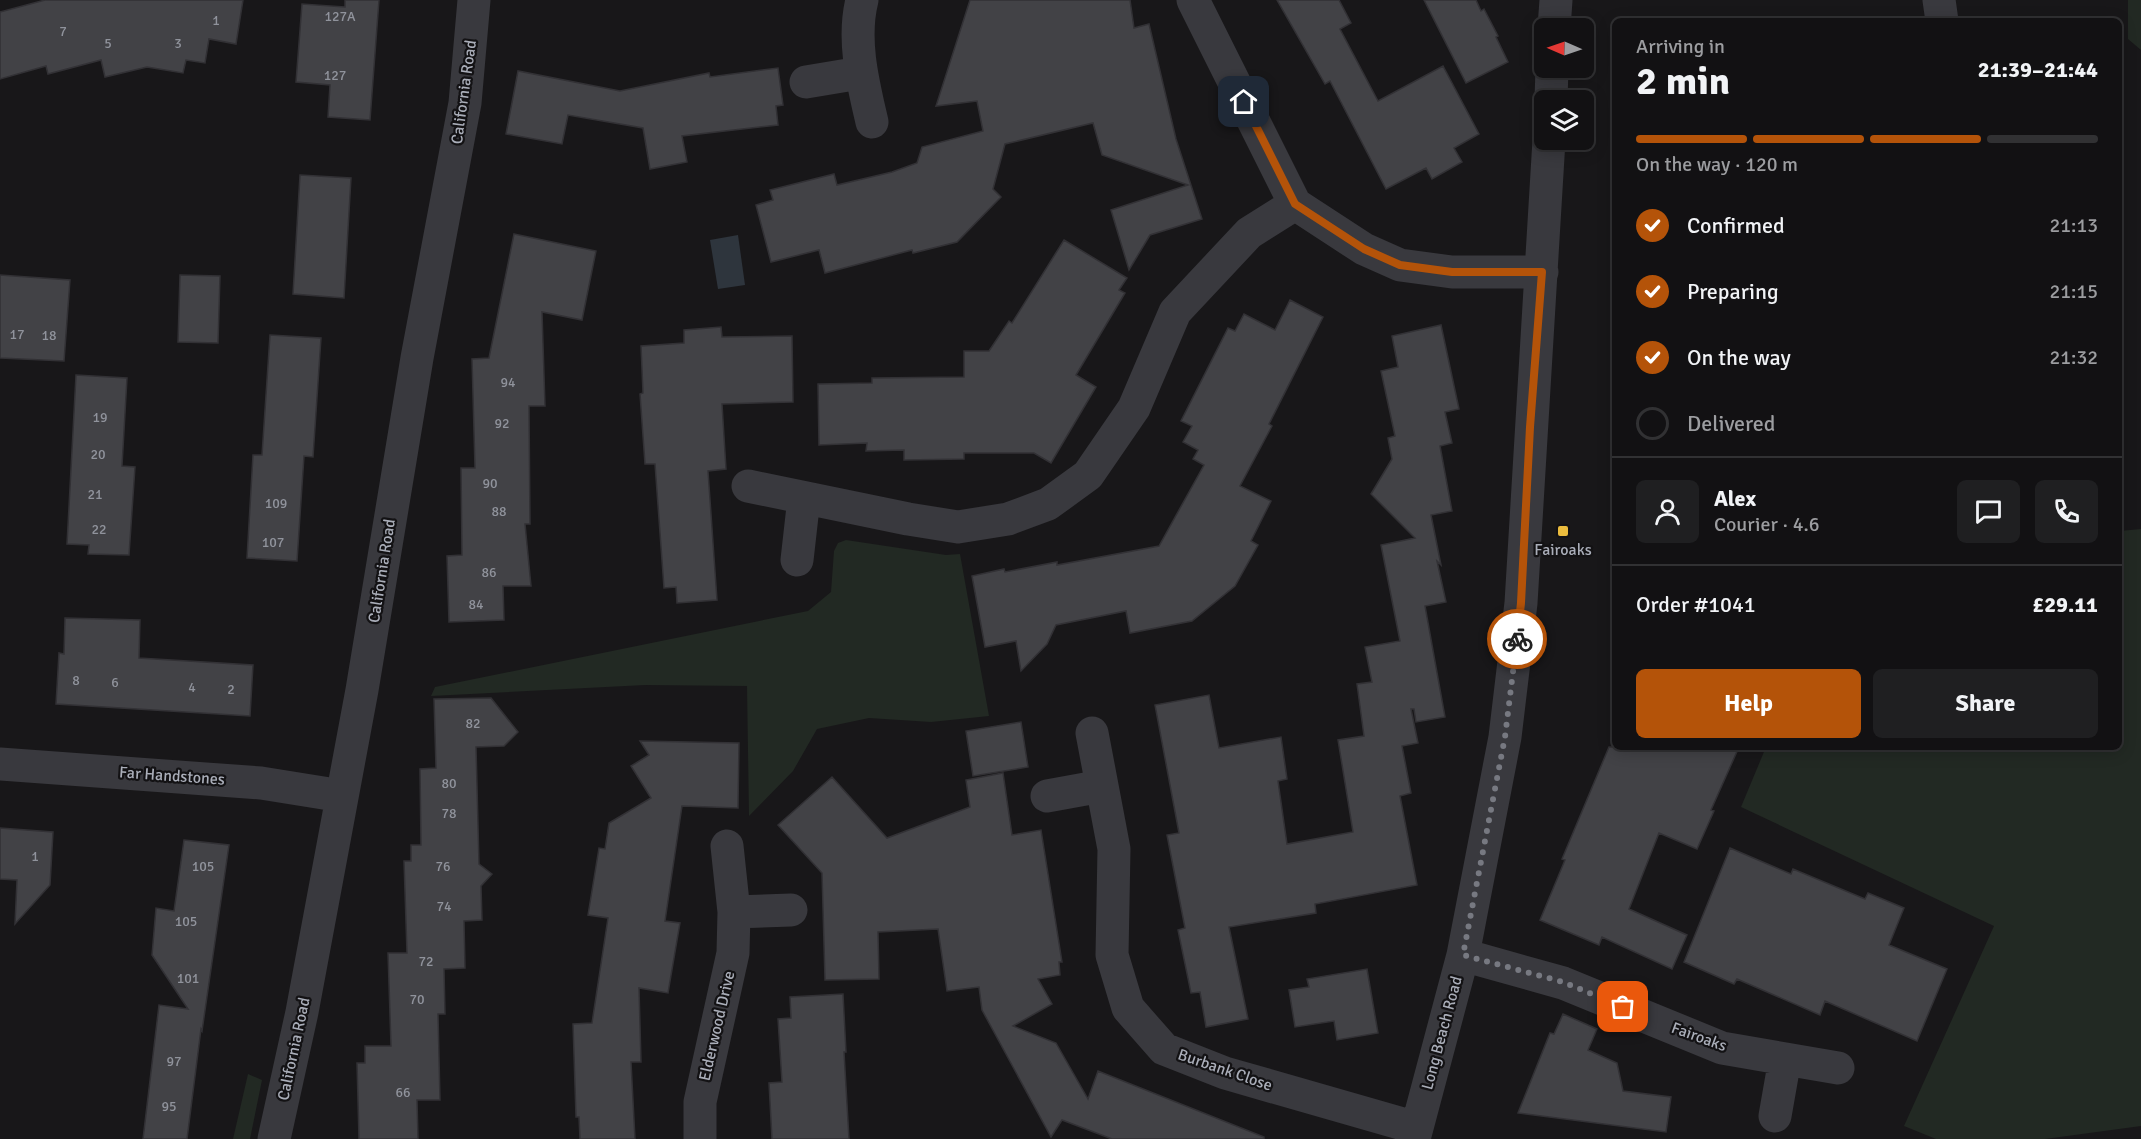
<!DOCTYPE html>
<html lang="en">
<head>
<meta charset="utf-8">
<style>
  body { margin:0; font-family:Signika,sans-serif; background:#1f1f21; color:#f1f3f6; height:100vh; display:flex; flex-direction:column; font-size:22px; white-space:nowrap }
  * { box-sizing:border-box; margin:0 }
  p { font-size:20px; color:#9c9da0 }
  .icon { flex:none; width:33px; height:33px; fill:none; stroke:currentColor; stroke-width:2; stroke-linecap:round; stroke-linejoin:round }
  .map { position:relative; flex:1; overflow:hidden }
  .sheet { position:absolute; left:1612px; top:18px; width:510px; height:732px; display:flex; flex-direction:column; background:#121113; border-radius:9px; box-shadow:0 3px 15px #0003,0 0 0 2px #313133 }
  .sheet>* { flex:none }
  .needle { width:39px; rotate:272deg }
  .buttons { position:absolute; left:1534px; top:18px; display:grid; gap:12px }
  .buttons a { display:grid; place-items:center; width:60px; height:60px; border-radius:9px; background:#121113; box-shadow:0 3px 15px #0003,0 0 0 2px #313133; font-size:30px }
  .pin { position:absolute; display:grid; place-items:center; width:51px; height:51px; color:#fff; margin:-26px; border-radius:12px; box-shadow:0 3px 9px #0006 }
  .courier { position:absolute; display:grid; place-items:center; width:60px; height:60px; margin:-30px; border:4px solid #b45309; border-radius:50%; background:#fff; color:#222; box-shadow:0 2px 8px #0007 }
  .headline em { font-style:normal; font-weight:700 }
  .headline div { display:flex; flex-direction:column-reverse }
  .headline { display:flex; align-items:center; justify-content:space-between; height:102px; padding:0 24px }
  h1 { font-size:39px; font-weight:700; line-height:45px }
  .bar { display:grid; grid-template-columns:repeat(4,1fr); gap:9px 6px; align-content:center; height:72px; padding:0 24px }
  .bar i { height:8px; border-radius:4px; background:#313133 }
  .bar .active { background:#b45309 }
  .bar p { grid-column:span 4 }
  .line { display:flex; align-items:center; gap:15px; padding:0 24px; border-top:2px solid #313133 }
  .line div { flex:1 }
  .round { display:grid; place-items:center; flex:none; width:63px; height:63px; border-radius:9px; background:#1f1f21 }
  ol { padding:0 24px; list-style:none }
  li { display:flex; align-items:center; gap:18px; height:66px }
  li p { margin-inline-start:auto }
  li .icon { padding:6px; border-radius:50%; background:#b45309; color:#fff; stroke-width:4 }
  li:last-child { color:#9c9da0 }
  li i { width:33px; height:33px; border:3px solid #313133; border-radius:50% }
  .button { display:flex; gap:12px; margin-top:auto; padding:12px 24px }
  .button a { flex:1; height:69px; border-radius:9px; background:#b45309; color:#fff; font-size:24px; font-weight:700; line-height:69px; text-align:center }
  .button a+a { background:#1f1f21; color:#f1f3f6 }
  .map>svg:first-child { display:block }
</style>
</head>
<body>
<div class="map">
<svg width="2141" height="1139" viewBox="0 0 2141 1139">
  <rect width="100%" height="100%" fill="#181719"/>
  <path fill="#222923" d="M2128,0h13v50l-13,-11z
    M2141,529v597l-96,13h-109l-32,-13 90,-200 -253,-119 25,-60h354v-216z
    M846,540l100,15 14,-1 29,162 -58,6 -62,-4 -52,11 -24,42 -44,45 -2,-130 -102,-1 -214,11 4,-9 373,-76 23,-19 3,-41 4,-8z
    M248,1074l14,6 -12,59h-17z"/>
  <path fill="#2e353d" d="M738,235l7,50 -27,4 -8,-49z"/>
  <path fill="#424246" stroke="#323135" stroke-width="1.5" d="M45,0h198l-7,44 -27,-5 -4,24 -19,-3 -3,13 -36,-6 -42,10 -4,-17 -53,14 -2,-8 -46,13v-67z
    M345,0h34l-9,120 -42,-3 2,-32 -34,-3 6,-78 43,3z
    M970,0h160l4,28 15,-4 27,115 26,80 -52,16 -21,35 -18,-60 77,-25 -86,-30 -9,-32 -88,21 -12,45 8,8 -44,45 -44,11 -1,-3 -87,23 -6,-23 -48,12 -15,-57 17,-5 -3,-10 64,-16 3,11 55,-13 25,-9 5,-16 61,-16 -6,-30 -41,5z
    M1277,0h62l12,23 -11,6 38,72 65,-35 36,68 -25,14 8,14 -30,17 -6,-11 -40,21 -56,-108 -5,3z
    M1424,0h52l5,11 3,-2 14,27 -2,1 12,25 -42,21z
    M778,68l5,37 -7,1 2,19 -96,11 5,26 -37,7 -7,-41 -75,-13 -6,29 -56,-10 12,-63 102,20 89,-18 1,4z
    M300,175l51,3 -7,120 -51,-4z
    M514,234l82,17 -14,69 -40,-8 3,94h-16l1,118h-5l6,62h-28l1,34 -55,2 -2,-66 15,-1 -1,-87h14l-3,-109 17,-1z
    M1064,240l63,38 -8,12 6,3 -49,82 20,12 -45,76 -17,-10h-70v6l-60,1v-10l-38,1 1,-8 -48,2 -1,-61 54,-1v-5l92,-1v-26h25l20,-30 3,2z
    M0,275l70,5 -6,81 -64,-3z
    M180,275l40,1 -2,67 -40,-1z
    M1290,300l33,17 -54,107 3,2 -32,60 31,15 -20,40 7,4 -23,41 -43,35 -62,12 -4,-22 -70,14 -9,19 -26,27 -5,-30 -31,6 -13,-71 32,-7 1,3 52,-10v3l102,-19 45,-81 -11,-6 5,-9 -15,-8 9,-16 -11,-5 47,-93 7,3 9,-17 31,16z
    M1441,325l18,84 -14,3 7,31 -12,3 12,65 -21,4 10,50 -4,-4 9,41 -21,4 20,111 -29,5 -2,-13h-3l7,34 -16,3 9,47 -11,3 17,89 -102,19 1,9 -87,14 19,92 -42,8 -6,-35 -9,1 -13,-63 7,-2 -18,-93 12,-2 -24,-128 54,-10 10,53 62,-11 6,42 -9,2 9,63 66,-12 -15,-92 26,-4 -7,-52 15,-2 -7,-35 35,-6 -19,-96 34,-7 -44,-44 21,-35 -4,-21 7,-2 -14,-65 17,-4 -6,-31z
    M721,327l1,10 70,-1 1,66 -71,2 4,65 -18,2 9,129 -40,3 -1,-16 -12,1 -9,-124h-10l-5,-70 3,-1 -2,-47 43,-3v-13z
    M270,335l51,3 -8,119 -9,-1 -7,105 -50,-3 6,-103h9z
    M76,375l51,3 -5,88 13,1 -6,88 -41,-1 1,-9 -22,-1z
    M65,618l75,2 -1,38 114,7 -3,51 -194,-12 3,-51 5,1z
    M491,698l27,34 -14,14 -28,1 3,117 13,10 -11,12 1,34 -18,1 1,47 -21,1 1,45h-7l2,86h-23l1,39h-59l-2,-76h8v-17h26l-3,-93h19l-3,-92h7v-16h10l-1,-76 16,-1 -2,-69z
    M1021,722l7,45 -55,9 -7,-45z
    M640,741l99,2 -1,65 -56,-2 -17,115 15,2 -12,70 -29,-5 2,74h-10l4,77h-55l-1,-22h-3l-3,-93 19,-1 16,-105 -20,-3 11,-67 6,1 4,-26 42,-25 -20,-32 18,-11z
    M1609,747h130l-28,63 3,1 -17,38 -38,-16 -30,76 58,26 -15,34 -70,-32 -3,8 -59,-25 25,-60 -3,-1z
    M1003,773l9,62 29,-5 21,132h-3l1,13 -22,4 14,25 -39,22 43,17 32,56 10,-28 166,66v2h-152l-50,-19 -11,17 -69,-127 -3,-23 -32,4 -9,-62 -60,3 1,47 -54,1 -3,-107 -44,-48 54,-48 55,61 83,-31 -4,-27z
    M0,828l53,4 -3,53 -35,39 2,-44 -17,-1z
    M184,840l45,5 -27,186 -1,-2 -14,110h-44l16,-134 29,4 -36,-54 4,-47 18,3z
    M1730,848l61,26 2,-5 72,30 3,-6 36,15 -15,37 58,24 -30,72 -92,-40 -5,14 -83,-36 -3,5 -50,-22z
    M1367,969l11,64 -41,7 -3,-19 -39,6 -6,-37 20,-3 -2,-8z
    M843,994l3,58h-2l5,87h-77l-3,-56 13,-1 -4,-63 13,-1 -1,-21z
    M1563,1014l34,15 -9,21 29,13 6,28 48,6 -5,35 -148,-19 32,-80 4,1z"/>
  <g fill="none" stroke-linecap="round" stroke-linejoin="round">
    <path stroke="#39393e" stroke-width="33" d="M862,0c-10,40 1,83 10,122
      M1193,0l102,204 69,45 36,16 52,7h90
      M1939,0l3,21
      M1554,28l2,-28
      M806,82l54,-9
      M1551,100l1,-32
      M748,486l160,33 50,8 50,-8 40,-15 40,-29 46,-67 41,-96 74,-79 46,-29
      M797,560l7,-62
      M1092,733l22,116 -2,106 16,53 36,41 61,24 192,55
      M0,764l261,19 81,13
      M1047,796l55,-10
      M734,912l57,-2
      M1463,955l100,28 159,65 116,20
      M1775,1116l10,-57
      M274,1139l28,-127 60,-322 55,-332 48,-255 9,-103
      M700,1139v-37l33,-149 1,-41 -7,-66
      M1414,1139l49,-184 42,-218 16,-134 28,-463"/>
  </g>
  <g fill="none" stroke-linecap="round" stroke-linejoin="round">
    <path stroke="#777981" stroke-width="6" stroke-dasharray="0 10.8" d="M1517,639l-12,98 -42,218 100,27 60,25"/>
    <path stroke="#b45309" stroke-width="8" d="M1244,102l51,102 69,45 36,16 52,7h90l-12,155 -9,176 -4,36"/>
  </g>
  <rect fill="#ebbc3e" stroke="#131214" stroke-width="2" x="1557" y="525" width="12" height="12" rx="3"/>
  <g text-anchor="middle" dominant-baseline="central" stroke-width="4.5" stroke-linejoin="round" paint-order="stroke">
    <g font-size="14" fill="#90939c">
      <text x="340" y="16">127A</text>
      <text x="216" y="20">1</text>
      <text x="63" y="31">7</text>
      <text x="108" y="43">5</text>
      <text x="178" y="43">3</text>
      <text x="335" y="75">127</text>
      <text x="17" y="334">17</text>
      <text x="49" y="335">18</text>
      <text x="508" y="382">94</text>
      <text x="100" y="417">19</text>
      <text x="502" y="423">92</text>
      <text x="98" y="454">20</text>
      <text x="490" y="483">90</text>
      <text x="95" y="494">21</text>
      <text x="276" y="503">109</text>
      <text x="499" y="511">88</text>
      <text x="99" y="529">22</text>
      <text x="273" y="542">107</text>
      <text x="489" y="572">86</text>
      <text x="476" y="604">84</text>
      <text x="76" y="680">8</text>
      <text x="115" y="682">6</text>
      <text x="192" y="687">4</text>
      <text x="231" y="689">2</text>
      <text x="473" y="723">82</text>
      <text x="449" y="783">80</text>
      <text x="449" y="813">78</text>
      <text x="35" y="856">1</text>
      <text x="203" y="866">105</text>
      <text x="443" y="866">76</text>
      <text x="444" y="906">74</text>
      <text x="186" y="921">105</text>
      <text x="426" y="961">72</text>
      <text x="188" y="978">101</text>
      <text x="417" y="999">70</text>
      <text x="174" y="1061">97</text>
      <text x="403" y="1092">66</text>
      <text x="169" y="1106">95</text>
    </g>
    <g font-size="16" fill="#aaaeb9" stroke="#131214">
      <text transform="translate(464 92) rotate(-82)">California Road</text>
      <text transform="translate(382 571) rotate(-81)">California Road</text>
      <text transform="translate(172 776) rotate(4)">Far Handstones</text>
      <text transform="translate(717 1026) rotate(-77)">Elderwood Drive</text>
      <text transform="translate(1442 1033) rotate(-75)">Long Beach Road</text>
      <text transform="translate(1699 1037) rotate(20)">Fairoaks</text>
      <text transform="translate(294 1049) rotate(-78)">California Road</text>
      <text transform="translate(1225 1070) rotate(19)">Burbank Close</text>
    </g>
    <g font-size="16" fill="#aaaeb9" stroke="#131214">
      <text x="1563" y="550">Fairoaks</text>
    </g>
  </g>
</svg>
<div class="buttons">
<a><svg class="needle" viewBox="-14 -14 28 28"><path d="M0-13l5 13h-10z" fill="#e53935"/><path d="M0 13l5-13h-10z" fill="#9c9da0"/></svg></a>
<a><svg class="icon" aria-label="layers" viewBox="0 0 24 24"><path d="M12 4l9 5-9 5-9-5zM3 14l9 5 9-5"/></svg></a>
</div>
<div class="pin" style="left:1623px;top:1007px;background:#ea580c"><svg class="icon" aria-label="bag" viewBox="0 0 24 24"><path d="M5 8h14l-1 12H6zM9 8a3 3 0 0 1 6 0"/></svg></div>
<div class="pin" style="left:1244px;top:102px;background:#1f2937"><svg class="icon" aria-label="home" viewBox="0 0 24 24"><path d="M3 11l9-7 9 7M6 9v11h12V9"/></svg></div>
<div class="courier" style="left:1517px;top:639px"><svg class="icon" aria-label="bike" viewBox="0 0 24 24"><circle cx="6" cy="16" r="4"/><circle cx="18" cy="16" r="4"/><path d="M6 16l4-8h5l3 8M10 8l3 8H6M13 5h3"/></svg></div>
<section class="sheet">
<div class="headline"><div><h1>2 min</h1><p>Arriving in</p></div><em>21:39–21:44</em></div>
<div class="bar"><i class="active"></i><i class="active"></i><i class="active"></i><i></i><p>On the way · 120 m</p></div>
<ol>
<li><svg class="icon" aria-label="check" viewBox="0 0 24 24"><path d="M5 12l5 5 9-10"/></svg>Confirmed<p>21:13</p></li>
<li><svg class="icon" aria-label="check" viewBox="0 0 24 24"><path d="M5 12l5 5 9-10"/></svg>Preparing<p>21:15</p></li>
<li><svg class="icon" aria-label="check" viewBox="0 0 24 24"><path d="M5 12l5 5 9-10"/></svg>On the way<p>21:32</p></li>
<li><i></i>Delivered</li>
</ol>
<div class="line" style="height:108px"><a class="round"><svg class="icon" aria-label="person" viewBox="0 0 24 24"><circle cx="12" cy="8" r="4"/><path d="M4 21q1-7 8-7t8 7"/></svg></a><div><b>Alex</b><p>Courier · 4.6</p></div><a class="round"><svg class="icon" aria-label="chat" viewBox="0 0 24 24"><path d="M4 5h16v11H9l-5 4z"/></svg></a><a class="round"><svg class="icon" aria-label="phone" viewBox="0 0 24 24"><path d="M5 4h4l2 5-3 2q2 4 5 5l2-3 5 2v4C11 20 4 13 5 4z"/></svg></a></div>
<div class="line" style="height:78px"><div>Order #1041</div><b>£29.11</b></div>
<div class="button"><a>Help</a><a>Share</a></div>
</section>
</div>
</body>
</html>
